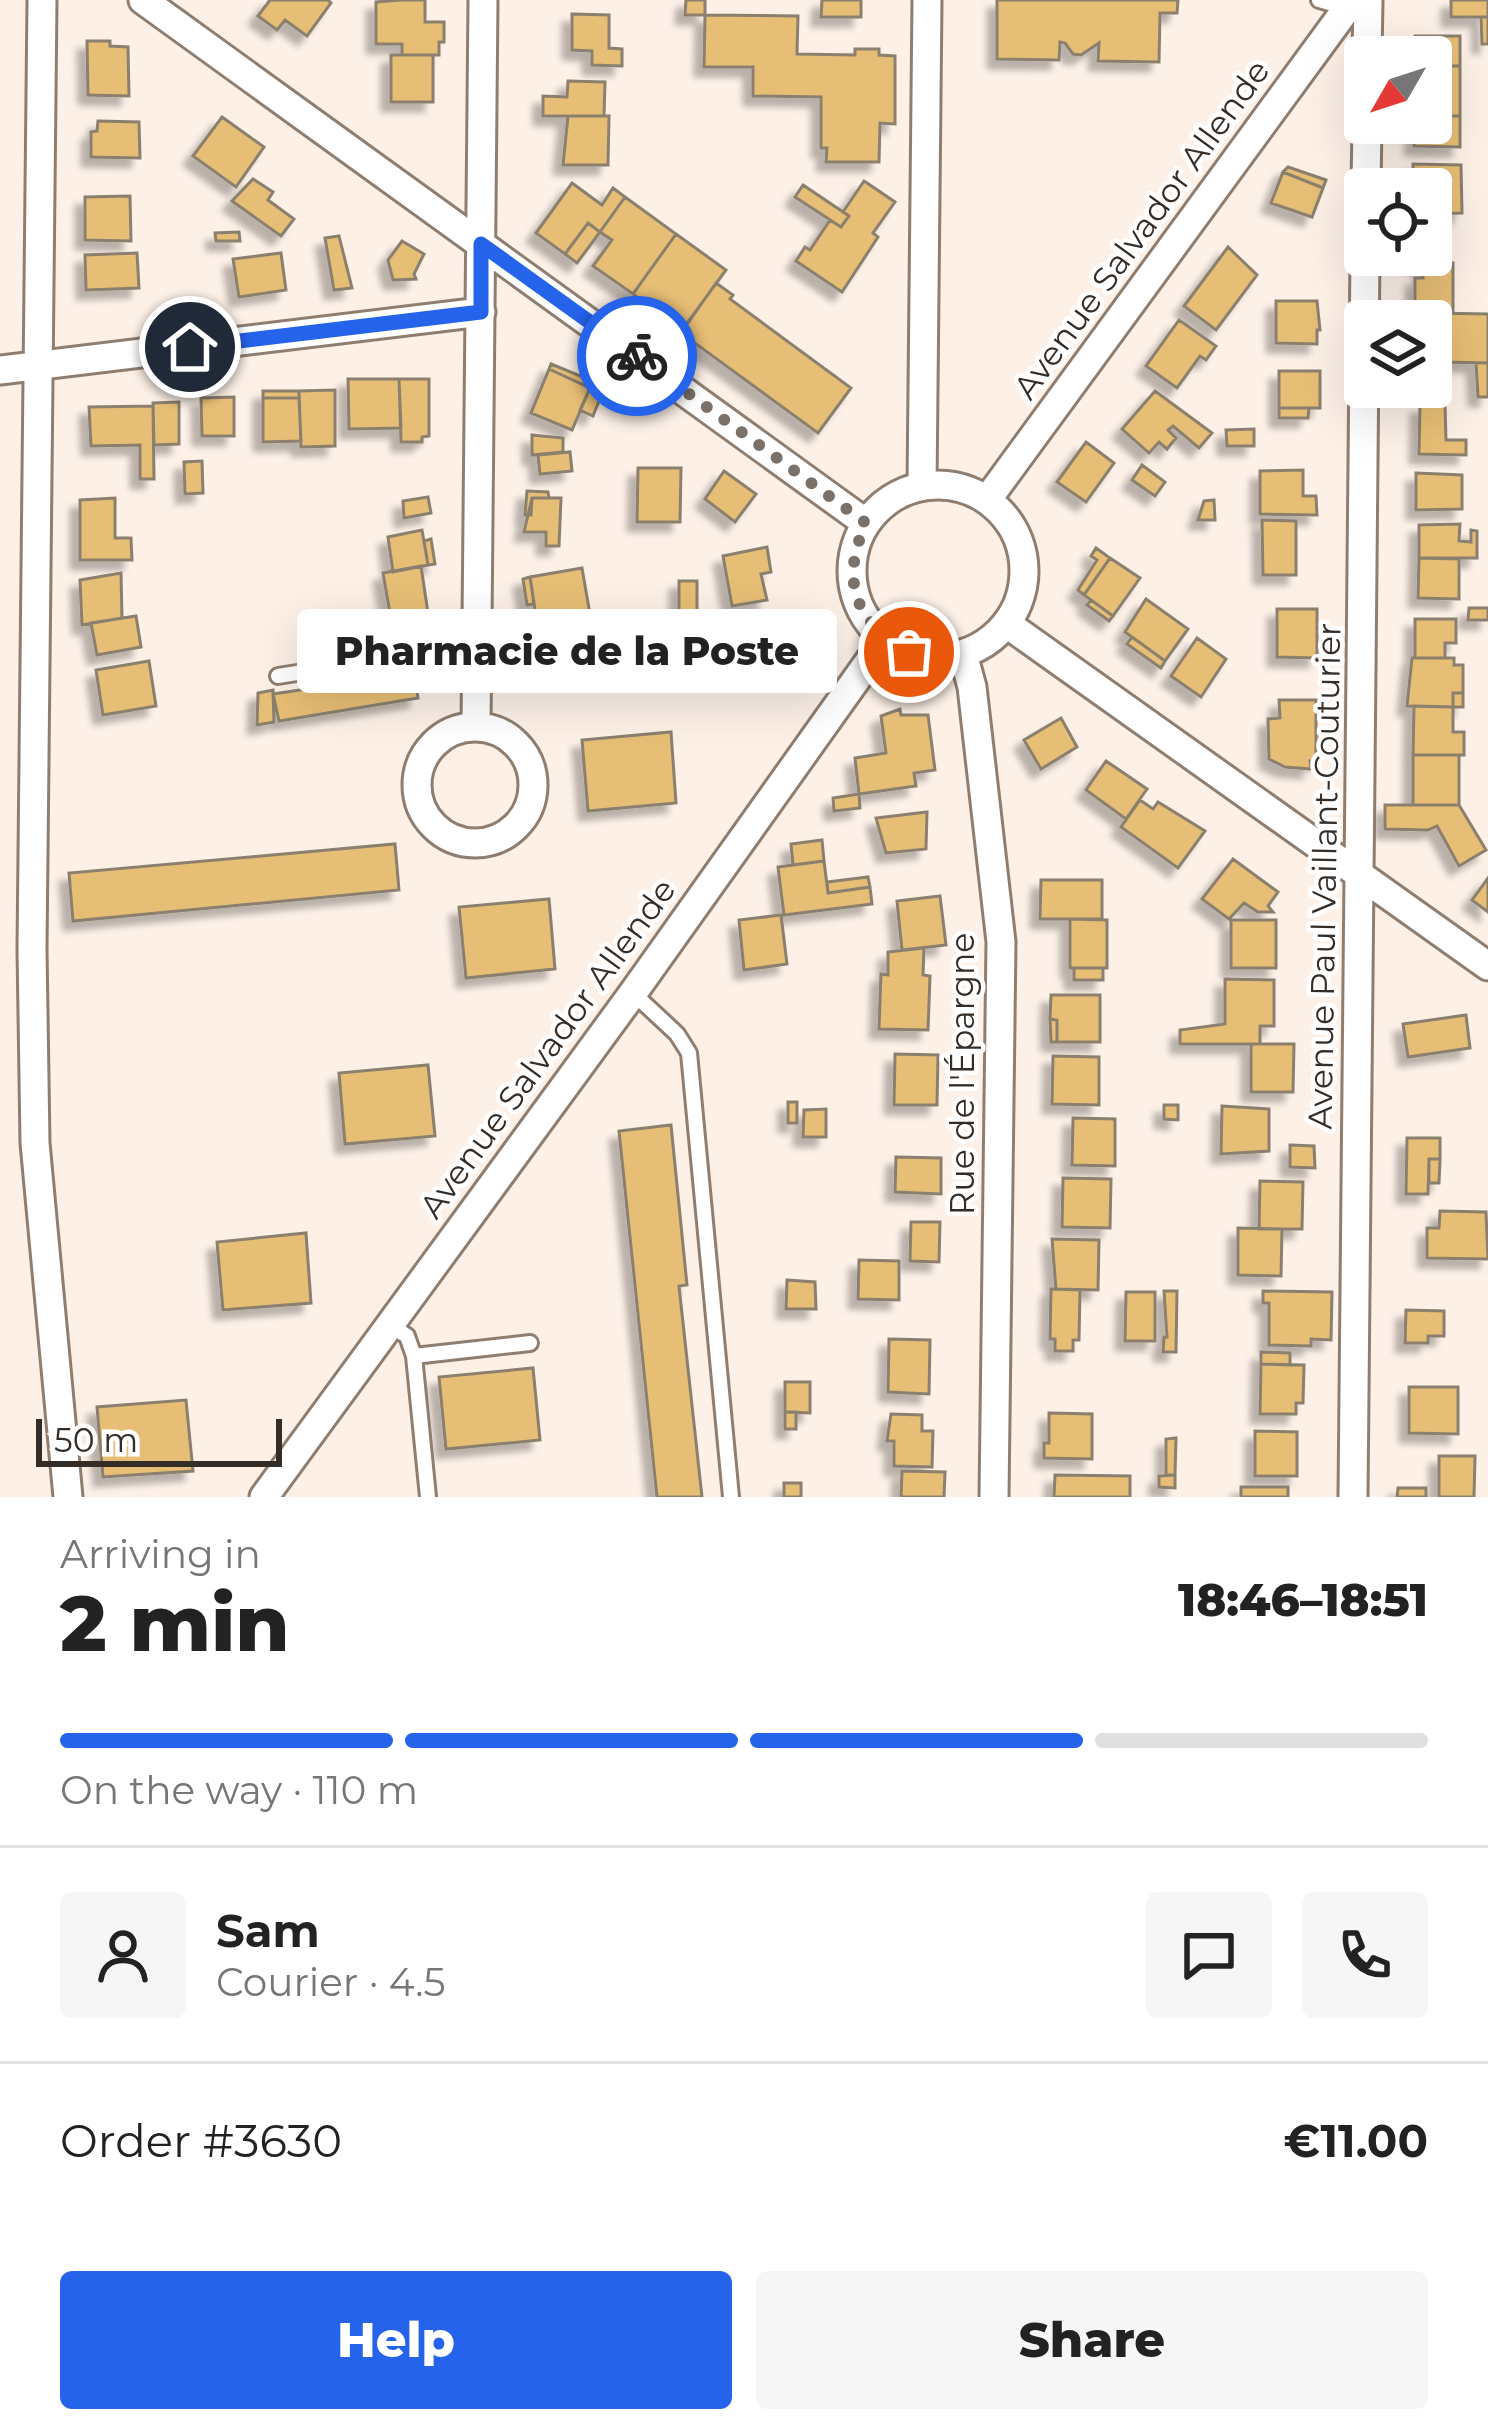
<!DOCTYPE html>
<html lang="en">
<head>
<meta charset="utf-8">
<style>
  body { margin:0; font-family:Montserrat,sans-serif; background:#f6f6f6; color:#222; height:100vh; display:flex; flex-direction:column; font-size:45px; white-space:nowrap }
  * { box-sizing:border-box; margin:0 }
  p { font-size:39px; color:#767676 }
  .icon { flex:none; width:66px; height:66px; fill:none; stroke:currentColor; stroke-width:2; stroke-linecap:round; stroke-linejoin:round }
  .map { position:relative; height:1497px; overflow:hidden }
  .side { display:flex; flex-direction:column; background:#fff; flex:1 }
  .side>* { flex:none }
  .needle { width:78px; rotate:231deg }
  .fabs { position:absolute; left:1344px; top:36px; display:grid; gap:24px }
  .fabs a { display:grid; place-items:center; width:108px; height:108px; border-radius:12px; background:#fff; box-shadow:0 12px 48px #0002; font-size:60px }
  .scale { position:absolute; left:36px; bottom:30px; width:246px; box-sizing:border-box; padding-left:12px; border:6px solid #342d27; border-top:0; font-size:33px; line-height:42px; white-space:nowrap; color:#342d27; -webkit-text-stroke:9px #fff; paint-order:stroke }
  .pin { position:absolute; display:grid; place-items:center; width:102px; height:102px; color:#fff; margin:-51px; border:6px solid #fff; border-radius:50%; box-shadow:0 3px 12px #0007 }
  .courier { position:absolute; display:grid; place-items:center; width:120px; height:120px; margin:-60px; border:9px solid #2563eb; border-radius:50%; background:#fff; color:#222; box-shadow:0 3px 15px #0007 }
  .bubble { position:absolute; height:84px; border-radius:12px; background:#fff; box-shadow:0 12px 48px #0002; font-size:39px; font-weight:800; line-height:84px; text-align:center }
  .headline em { font-style:normal; font-weight:800 }
  .headline div { display:flex; flex-direction:column-reverse }
  .headline { display:flex; align-items:center; justify-content:space-between; height:204px; padding:0 60px }
  h1 { font-size:78px; font-weight:800; line-height:90px }
  .bar { display:grid; grid-template-columns:repeat(4,1fr); gap:18px 12px; align-content:center; height:144px; padding:0 60px }
  .bar i { height:15px; border-radius:9px; background:#e0e0e0 }
  .bar .active { background:#2563eb }
  .bar p { grid-column:span 4 }
  .line { display:flex; align-items:center; gap:30px; padding:0 60px; border-top:3px solid #e0e0e0 }
  .line div { flex:1 }
  .round { display:grid; place-items:center; flex:none; width:126px; height:126px; border-radius:12px; background:#f6f6f6 }
  .cta { display:flex; gap:24px; margin-top:auto; padding:24px 60px }
  .cta a { flex:1; height:138px; border-radius:12px; background:#2563eb; color:#fff; font-size:48px; font-weight:800; line-height:138px; text-align:center }
  .cta a+a { background:#f6f6f6; color:#222 }
  .map>svg:first-child { display:block }
</style>
</head>
<body>
<div class="map">
<svg width="1488" height="1497" viewBox="0 0 1488 1497">
  <defs>
    <filter id="shadow"><feDropShadow dx="-9" dy="9" stdDeviation="3" flood-color="#0004"/></filter>
  </defs>
  <rect width="100%" height="100%" fill="#fcf0e7"/>
  <path fill="#e7be75" stroke="#8b806e" stroke-width="3" filter="url(#shadow)" d="M270,0h58l3,3 -24,33 -22,-16 -8,10 -19,-14z
    M401,0h24v22h19v20h-5v13h-37v-11h-26v-42z
    M686,0h19v15h-20z
    M822,0h39v17h-40z
    M997,0h181l-1,13h-17l-1,49 -61,-1 1,-18 -18,12 -8,-1 -8,-11 -5,-1 -1,18 -62,-1z
    M1451,0h37v17h-37z
    M572,14l37,1v33l13,1v17l-30,-1v-14l-20,-1z
    M705,15l93,1 -1,38 58,1v-6h24v6l16,1v68l-15,-1 -1,39h-53l1,-14h-6v-51l-68,-1v-29h-49z
    M1481,17h7v27h-6z
    M1415,36h45v30h-29v-9h-16z
    M87,41h23v5l18,1 1,49 -41,-1z
    M391,55h42v47h-42z
    M1431,66h29v50h-29z
    M568,81l37,1 -1,34h-61v-20l24,1z
    M568,116h41l-1,49h-45z
    M1431,116h29v31l-46,-1 1,-23h16z
    M222,117l42,30 -28,40 -43,-31z
    M98,121l41,1 1,36 -49,-1v-25l6,-1z
    M1413,164l48,1 1,48 -31,1v-25h-18z
    M1288,167l38,13 -3,8 -40,-16z
    M1283,172l40,16 -11,29 -41,-14z
    M253,179l20,13 -5,8 26,19 -13,17 -49,-35z
    M864,181l31,21 -22,31 5,4 -36,55 -46,-31 9,-14 5,3 20,-30 11,7 8,-11 -6,-4z
    M572,183l30,22 11,-17 12,9 -25,35 -12,-9 -23,31 -29,-21z
    M803,185l46,31 -8,11 -46,-30z
    M130,196l1,45 -46,-1v-43z
    M625,197l51,37 -43,60 -40,-28 19,-26 -12,-8z
    M588,223l12,9 -23,31 -12,-9z
    M1431,229h18v34l-34,1v-9h16z
    M239,232l1,9h-24l-1,-8z
    M676,234l50,36 -44,60 -49,-36z
    M339,236l13,52 -18,2 -9,-52z
    M402,241l22,13 -10,20 2,5 -23,1 -5,-20z
    M1228,247l29,28 -41,55 -32,-24z
    M137,253l2,35 -53,2 -1,-35z
    M281,253l5,37 -47,7 -6,-38z
    M1453,263v50h-38v-35h8v-14z
    M716,283l17,12 -3,4 121,89 -33,45 -137,-100z
    M1276,301h41l3,29h-3v14l-41,-1z
    M1429,313l59,1v49l-43,-1v-30h-14z
    M1179,320l37,26 -10,14 -6,-4 -23,32 -31,-22z
    M1476,363h12v34h-10z
    M551,364l54,22 -12,30 -13,-6 10,-22 -41,-19z
    M549,369l41,19 -18,42 -41,-17z
    M1279,371h41v37h-41z
    M348,379h51l2,49 -52,1z
    M399,379h30v57l-7,1v5h-21z
    M335,390v56l-34,1 -2,-56z
    M263,391h36v7h-36z
    M1155,391l57,42 -13,15 -26,-22 -5,4 8,8 -9,11 -8,-7 -10,11 -27,-24z
    M234,397v39h-32l-1,-38z
    M263,398h36l2,43 -38,1z
    M179,402v42l-25,1 -1,-42z
    M1445,404l1,36h20v15l-47,-1 1,-49z
    M153,406l1,73h-14v-34l-49,1 -2,-39z
    M1279,408h30l-1,10h-29z
    M1254,429v17h-27l-1,-16z
    M532,435l31,3v14l-31,3z
    M1086,442l28,21 -28,39 -29,-20z
    M570,452l2,19 -32,3 -2,-19z
    M202,461l1,32 -18,1 -1,-32z
    M1142,465l23,17 -10,14 -23,-16z
    M638,468h43l-1,54h-43z
    M1303,470v26h13l1,19 -57,-1v-43z
    M724,471l32,23 -21,28 -30,-23z
    M1416,473l46,2v34l-46,1z
    M527,491l21,1 1,6h-17l-1,17h-6z
    M428,497l3,16 -27,5 -1,-17z
    M115,498v40h16l1,22h-52v-60z
    M532,498h29l-2,48h-13v-14h-22z
    M1214,500l1,20h-17l6,-19z
    M1262,520l34,1v54h-33z
    M1460,524l-1,17 12,1v-12l6,1v27h-58v-33z
    M422,530l6,35 -35,7 -5,-35z
    M431,539l4,25 -7,1 -4,-24z
    M767,547l4,25 -10,2 6,26 -35,6 -9,-50z
    M1096,548l14,10 -26,37 -6,-5 19,-30 -6,-4z
    M1110,558l30,20 -27,38 -29,-21z
    M1419,558l40,1v40l-41,-1z
    M421,566l7,47 -37,6 -8,-46z
    M582,568l9,52 -53,9 -8,-52z
    M121,573l1,45 -40,7 -2,-45z
    M530,577l4,27 -7,1 -4,-26z
    M679,581h18v31l-18,3z
    M1146,599l42,30 -23,32 -40,-29z
    M1091,600l22,16 -4,5 -22,-16z
    M1469,608h19v12h-20z
    M1277,609h40v49l-40,-1z
    M418,614l4,26 -104,18 -5,-26z
    M136,616l5,31 -44,8 -6,-32z
    M1415,619h41v24h-11v15h-30z
    M661,622l3,17 -18,3 -2,-16z
    M1132,637l33,24 -4,7 -34,-24z
    M1197,638l29,21 -25,38 -30,-21z
    M1412,658h42v7h9v28h-10v14l-46,-1z
    M149,661l7,45 -53,9 -7,-45z
    M414,673l4,25 -139,23 -6,-27z
    M273,690l1,32 -17,3 1,-32z
    M1453,693h10v14h-10z
    M1279,700h37v61h-6l1,8 -26,-2 -16,-8 -1,-40 12,-1z
    M1414,706l39,1v25h11v23h-51z
    M900,709l1,6h27l7,55 -21,3 2,13 -57,8 -4,-36 31,-5 -5,-37z
    M1061,718l16,29 -36,22 -17,-29z
    M671,732l5,71 -88,8 -6,-71z
    M1316,734h6v25l-6,1z
    M1413,755h46v50h-46z
    M1106,761l41,28 -21,30 -40,-29z
    M859,794l1,14 -26,3 -1,-13z
    M1140,800l13,9 5,-7 47,29 -27,37 -57,-41z
    M1385,805h74l27,45 -27,16 -22,-40 -9,4 -43,-1z
    M927,812l-1,37 -40,4 -10,-35z
    M822,840l2,21 -31,4 -2,-21z
    M395,844l4,46 -326,31 -4,-48z
    M1233,859l45,33 -10,14 5,6h-15l-14,-9 -15,16 -27,-20z
    M824,861l4,32 42,-6 2,17 -88,11 -6,-48z
    M868,877l2,10 -42,6 -1,-11z
    M1488,878v34l-16,-12z
    M1041,880h61v39h-62z
    M940,896l6,49 -44,5 -5,-49z
    M549,899l6,70 -89,9 -7,-71z
    M781,915l6,49 -43,6 -5,-50z
    M1070,919l37,1v48h-37z
    M1231,920h45v48h-45z
    M924,948l-1,27 7,1 -2,54 -49,-1 2,-55 7,1v-23z
    M1074,968h29v12h-29z
    M1225,979l49,1v46h-14v18h-80v-14l45,-6z
    M1051,995h49v47h-43v-22l-7,-1z
    M1466,1015l4,33 -62,9 -5,-33z
    M1050,1019l7,1v22h-6z
    M1251,1044h43l-1,48h-42z
    M895,1054l43,1 -1,50h-43z
    M1053,1056l46,1v48l-47,-1z
    M428,1065l7,71 -90,8 -6,-71z
    M788,1102h9v21h-9z
    M1164,1105h14v15l-14,-1z
    M1222,1106l47,3v42l-48,3z
    M826,1109v28h-23l1,-27z
    M1073,1118l42,1v47l-43,-1z
    M671,1125l16,160 -8,1 23,211h-45l-38,-366z
    M1407,1138h33v21h-11l-1,35h-22z
    M1290,1145l24,1 1,22 -25,-1z
    M896,1157l45,1v36l-46,-2z
    M1429,1159h11l-1,24h-10z
    M1063,1178l48,1 -1,49 -48,-1z
    M1260,1181l43,1 -1,47h-43z
    M1440,1211l46,1 2,47 -61,-1v-30h12z
    M911,1222h29l-1,40 -29,-1z
    M1238,1228l44,1 -1,47 -43,-1z
    M306,1233l5,70 -88,7 -6,-68z
    M1052,1239l47,1 -1,50 -42,-1z
    M859,1260l40,1v39l-41,-1z
    M787,1280l28,2 1,27h-30z
    M1051,1289l29,1 -1,50h-6v11h-18v-12h-5z
    M1177,1291l-1,61h-13l1,-15h3l-3,-46z
    M1263,1291l69,1 -1,48 -20,-1v7l-42,-1v-42h-6z
    M1126,1292h29v49h-30z
    M1406,1310l38,1v25h-16v7h-23z
    M889,1339l41,1 -1,54 -41,-2z
    M1261,1352l29,1v12l-29,-1z
    M1261,1364l43,1 -1,38h-7v11h-36z
    M533,1368l7,72 -94,9 -7,-72z
    M785,1382h25v31l-25,-1z
    M1409,1387h49v47l-49,-1z
    M186,1400l7,71 -90,6 -6,-70z
    M785,1412h11v17h-11z
    M1049,1413l43,1v45l-48,-1v-15h5z
    M891,1414l31,1v16h11l-1,36 -38,-1v-25h-7z
    M1255,1431l42,1v44h-42z
    M1176,1438l-1,37h-9v-36z
    M1439,1456h36l-1,41h-35z
    M902,1471l43,1 -1,25h-43z
    M1055,1475l75,1v21h-76z
    M1175,1475v13l-16,-1v-11z
    M784,1483h17v14h-17z
    M1241,1487h47v10h-47z
    M1398,1488h28v9h-29z"/>
  <g fill="none" stroke-linecap="round" stroke-linejoin="round">
    <defs>
      <path id="lane" d="M1319,0l28,8
        M278,676l199,-32
        M633,993l44,41 12,19 42,444
        M390,1325l17,11 7,20
        M428,1497l-14,-141 116,-13"/>
      <path id="street" d="M42,0l-10,949 3,194 33,354
        M143,0l723,523
        M1367,57l1,-57
        M1366,189l1,-66
        M0,370l481,-58
        M852 571a86 86 0 1 1 172 0a86 86 0 1 1-172 0Z
        M922,486l5,-486
        M987,500l366,-500
        M1007,624l481,342
        M963,654l9,33 29,255 -7,555
        M476,726l7,-726
        M417 785a58 58 0 1 1 116 0a58 58 0 1 1-116 0Z
        M264,1497l369,-504 252,-354
        M1353,1497l12,-1242"/>
    </defs>
    <use href="#lane" stroke="#8f7e70" stroke-width="20"/>
    <use href="#street" stroke="#8f7e70" stroke-width="33"/>
    <use href="#lane" stroke="#fff" stroke-width="14"/>
    <use href="#street" stroke="#fff" stroke-width="27"/>
  </g>
  <g fill="none" stroke-linecap="round" stroke-linejoin="round">
    <path stroke="#7a716a" stroke-width="12" stroke-dasharray="0 21.6" d="M637,356l229,167c-26,57 -12,99 43,129"/>
    <path stroke="#2563eb" stroke-width="15" d="M190,347l291,-35v-68l156,112"/>
  </g>
  <g text-anchor="middle" dominant-baseline="central" stroke-width="9" stroke-linejoin="round" paint-order="stroke">
    <g font-size="33" fill="#342d27" stroke="#fff">
      <text transform="translate(1141 229) rotate(-54)">Avenue Salvador Allende</text>
      <text transform="translate(1324 876) rotate(-89)">Avenue Paul Vaillant-Couturier</text>
      <text transform="translate(547 1048) rotate(-54)">Avenue Salvador Allende</text>
      <text transform="translate(962 1074) rotate(-90)">Rue de l'Épargne</text>
    </g>
  </g>
</svg>
<div class="fabs">
<a><svg class="needle" viewBox="-14 -14 28 28"><path d="M0-13l5 13h-10z" fill="#e53935"/><path d="M0 13l5-13h-10z" fill="#767676"/></svg></a>
<a><svg class="icon" aria-label="locate" viewBox="0 0 24 24"><circle cx="12" cy="12" r="6"/><path d="M12 2v4M12 18v4M2 12h4M18 12h4"/></svg></a>
<a><svg class="icon" aria-label="layers" viewBox="0 0 24 24"><path d="M12 4l9 5-9 5-9-5zM3 14l9 5 9-5"/></svg></a>
</div>
<div class="scale">50 m</div>
<div class="pin" style="left:909px;top:652px;background:#ea580c"><svg class="icon" aria-label="bag" viewBox="0 0 24 24"><path d="M5 8h14l-1 12H6zM9 8a3 3 0 0 1 6 0"/></svg></div>
<div class="pin" style="left:190px;top:347px;background:#1f2937"><svg class="icon" aria-label="home" viewBox="0 0 24 24"><path d="M3 11l9-7 9 7M6 9v11h12V9"/></svg></div>
<div class="courier" style="left:637px;top:356px"><svg class="icon" aria-label="bike" viewBox="0 0 24 24"><circle cx="6" cy="16" r="4"/><circle cx="18" cy="16" r="4"/><path d="M6 16l4-8h5l3 8M10 8l3 8H6M13 5h3"/></svg></div>
<div class="bubble" style="left:297px;top:609px;width:540px">Pharmacie de la Poste</div>
</div>
<section class="side">
<div class="headline"><div><h1>2 min</h1><p>Arriving in</p></div><em>18:46–18:51</em></div>
<div class="bar"><i class="active"></i><i class="active"></i><i class="active"></i><i></i><p>On the way · 110 m</p></div>
<div class="line" style="height:216px"><a class="round"><svg class="icon" aria-label="person" viewBox="0 0 24 24"><circle cx="12" cy="8" r="4"/><path d="M4 21q1-7 8-7t8 7"/></svg></a><div><b>Sam</b><p>Courier · 4.5</p></div><a class="round"><svg class="icon" aria-label="chat" viewBox="0 0 24 24"><path d="M4 5h16v11H9l-5 4z"/></svg></a><a class="round"><svg class="icon" aria-label="phone" viewBox="0 0 24 24"><path d="M5 4h4l2 5-3 2q2 4 5 5l2-3 5 2v4C11 20 4 13 5 4z"/></svg></a></div>
<div class="line" style="height:156px"><div>Order #3630</div><b>€11.00</b></div>
<div class="cta"><a>Help</a><a>Share</a></div>
</section>
</body>
</html>
